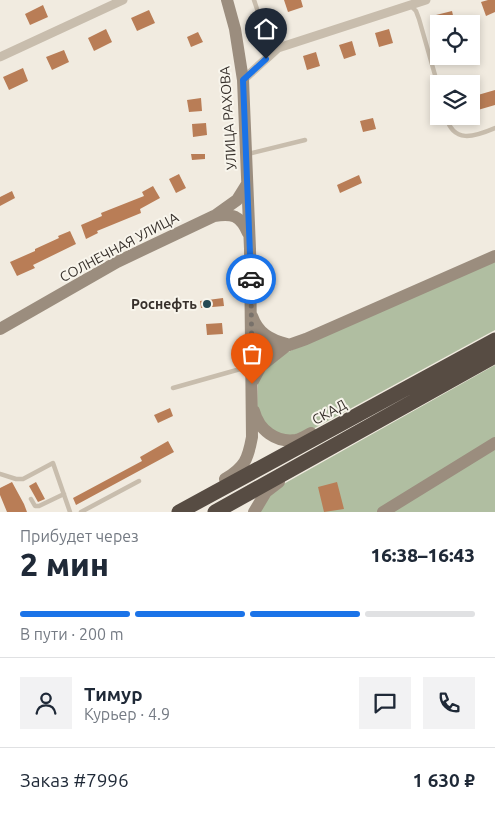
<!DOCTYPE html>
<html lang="ru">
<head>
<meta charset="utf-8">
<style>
  body { margin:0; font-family:Ubuntu,sans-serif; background:#f2f2f3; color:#1f2937; height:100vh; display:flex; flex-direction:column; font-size:19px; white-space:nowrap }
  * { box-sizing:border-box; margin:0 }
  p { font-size:16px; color:#747a83 }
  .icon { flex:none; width:28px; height:28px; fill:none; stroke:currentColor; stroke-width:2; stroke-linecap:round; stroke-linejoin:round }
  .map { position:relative; height:512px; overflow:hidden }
  .sheet { display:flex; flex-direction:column; background:#fff; flex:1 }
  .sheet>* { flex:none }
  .tools { position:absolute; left:430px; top:15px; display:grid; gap:10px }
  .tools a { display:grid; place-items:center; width:50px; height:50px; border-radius:0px; background:#fff; box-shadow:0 2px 8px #0003; font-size:25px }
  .pin { position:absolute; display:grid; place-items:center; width:42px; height:42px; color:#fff; margin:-51px -21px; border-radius:50% 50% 50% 0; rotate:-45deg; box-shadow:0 0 5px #0007 }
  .pin .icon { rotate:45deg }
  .courier { position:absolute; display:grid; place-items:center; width:50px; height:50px; margin:-25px; border:4px solid #1a73e8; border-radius:50%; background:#fff; color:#222; box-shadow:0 1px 6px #0007 }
  .head em { font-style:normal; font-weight:800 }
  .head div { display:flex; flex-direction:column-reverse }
  .head { display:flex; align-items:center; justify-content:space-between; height:85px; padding:0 20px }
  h1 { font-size:32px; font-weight:800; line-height:38px }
  .bar { display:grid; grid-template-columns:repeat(4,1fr); gap:8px 5px; align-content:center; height:60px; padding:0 20px }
  .bar i { height:6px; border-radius:4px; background:#e0e1e3 }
  .bar .active { background:#1a73e8 }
  .bar p { grid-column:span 4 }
  .line { display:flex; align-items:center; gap:12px; padding:0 20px; border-top:1px solid #e0e1e3 }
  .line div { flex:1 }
  .round { display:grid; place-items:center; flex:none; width:52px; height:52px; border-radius:0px; background:#f2f2f3 }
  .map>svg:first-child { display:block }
</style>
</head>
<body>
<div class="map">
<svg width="495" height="512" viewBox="0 0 495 512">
  <rect width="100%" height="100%" fill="#f1ebe0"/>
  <path fill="#b0bea1" d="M495,260v70l-193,105 -6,2 -24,-4 -15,-23 1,-32 14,-19z
    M495,365v147h-237l2,-6 20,-20z"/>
  <path fill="#b97d56" d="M284,0h17l2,7 -15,5z
    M488,0h7v12l-9,4 -5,-14z
    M43,5l5,12 -18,8 -5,-11z
    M149,10l6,13 -18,8 -6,-13z
    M452,11l3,13h-17l-2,-9z
    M106,29l6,13 -18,9 -6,-13z
    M389,29l4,14 -14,4 -4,-14z
    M198,32l5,10 -12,5 -4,-10z
    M352,41l4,14 -12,4 -5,-14z
    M64,50l5,12 -17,8 -6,-13z
    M316,52l4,14 -13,4 -4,-14z
    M23,68l5,13 -19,9 -6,-13z
    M495,90v15l-24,7v-15z
    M201,98l1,13 -13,1 -2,-12z
    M373,118l3,11 -13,3 -3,-11z
    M206,123l1,12 -14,2 -1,-13z
    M191,154h14v5l-13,1z
    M179,174l7,14 -10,5 -7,-14z
    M359,175l3,8 -22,10 -3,-8z
    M153,186l7,12 -20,11 1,4 -44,18 1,2 -12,6 -5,-14 21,-9 -1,-3 43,-17 -2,-4z
    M12,191l3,7 -15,8v-9z
    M70,231l6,13 -43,21 2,3 -18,8 -7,-14 25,-11v-2l24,-11 -1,-2z
    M223,298l1,8 -23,2 -1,-7z
    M222,323l1,11 -16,1 -1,-11z
    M170,408l3,8 -15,7 -4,-8z
    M168,441l6,11 -98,53 -3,-7 69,-37 -2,-4z
    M12,482l12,22 3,8h-20l-7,-17v-7z
    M36,482l9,17 -7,3 -9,-16z
    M337,482l7,27 -20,3 -6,-25z"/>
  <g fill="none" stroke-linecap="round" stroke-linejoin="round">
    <path stroke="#c8bdad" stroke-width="4.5" d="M254,0l6,18 18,30
      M411,6l5,5 3,8 20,70
      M446,116c7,28 28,21 49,12
      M248,154l57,-14
      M173,388l78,-22
      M0,474l16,5h7l30,-16 17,49
      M31,499l4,7h4l25,-12
      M81,512l58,-31"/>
    <path stroke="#c8bdad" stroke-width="9" d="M0,57l123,-57
      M243,80l35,-32 148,-48"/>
    <path stroke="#9b8d7e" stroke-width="12" d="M216,215l21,-15 10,-16
      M252,316c6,17 18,24 35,28
      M0,329l117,-67 97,-46c18,-3 26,-1 34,17
      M252,352l37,-7 17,-6 189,-83
      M253,381l8,-15 24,-19
      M254,411c5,19 22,32 42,29 5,-1 11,-5 15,-7
      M225,479c20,-12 23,-20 27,-42l-2,-188 -7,-169 -8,-51 -8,-29
      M254,512l12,-20 13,-10
      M383,512l112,-69"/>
    <path stroke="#574c43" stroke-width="15" d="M179,512l316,-172
      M215,512l280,-156"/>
  </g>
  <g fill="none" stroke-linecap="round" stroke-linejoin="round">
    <path stroke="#78716a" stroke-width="5" stroke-dasharray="0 9" d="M251,279l1,105"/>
    <path stroke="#1a73e8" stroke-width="6" d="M251,279l-8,-199 23,-21"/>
  </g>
  <circle fill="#254a54" stroke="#f8f5ec" stroke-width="2" cx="207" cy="304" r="5"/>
  <g text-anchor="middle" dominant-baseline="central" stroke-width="4" stroke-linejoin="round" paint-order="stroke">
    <g font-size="14" fill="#37302b" stroke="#f8f5ec">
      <text transform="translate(228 118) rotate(-94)">УЛИЦА РАХОВА</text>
      <text transform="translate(119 247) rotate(-28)">СОЛНЕЧНАЯ УЛИЦА</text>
      <text transform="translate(329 412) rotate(-29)">СКАД</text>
    </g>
    <g font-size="14" font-weight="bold" fill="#37302b" stroke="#f8f5ec" text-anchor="end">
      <text x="197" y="304">Роснефть</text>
    </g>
  </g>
</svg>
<div class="tools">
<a><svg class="icon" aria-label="locate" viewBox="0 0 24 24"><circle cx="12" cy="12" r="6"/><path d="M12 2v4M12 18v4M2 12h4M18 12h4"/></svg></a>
<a><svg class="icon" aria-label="layers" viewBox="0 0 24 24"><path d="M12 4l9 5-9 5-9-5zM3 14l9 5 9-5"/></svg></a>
</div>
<div class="pin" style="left:252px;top:384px;background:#ea580c"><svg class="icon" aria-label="bag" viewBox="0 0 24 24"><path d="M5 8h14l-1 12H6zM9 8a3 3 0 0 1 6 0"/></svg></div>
<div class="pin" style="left:266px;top:59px;background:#1f2937"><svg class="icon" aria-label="home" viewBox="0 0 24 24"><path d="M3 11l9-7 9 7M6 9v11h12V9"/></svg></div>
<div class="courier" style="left:251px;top:279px"><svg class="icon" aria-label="car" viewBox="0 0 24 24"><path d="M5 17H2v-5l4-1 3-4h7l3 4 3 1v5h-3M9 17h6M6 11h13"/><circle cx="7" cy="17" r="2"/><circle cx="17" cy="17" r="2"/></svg></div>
</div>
<section class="sheet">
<div class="head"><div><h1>2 мин</h1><p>Прибудет через</p></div><em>16:38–16:43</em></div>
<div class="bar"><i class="active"></i><i class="active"></i><i class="active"></i><i></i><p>В пути · 200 m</p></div>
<div class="line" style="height:90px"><a class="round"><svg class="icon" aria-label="person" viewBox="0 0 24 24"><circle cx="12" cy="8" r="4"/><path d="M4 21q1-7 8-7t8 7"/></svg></a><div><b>Тимур</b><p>Курьер · 4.9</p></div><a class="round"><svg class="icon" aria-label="chat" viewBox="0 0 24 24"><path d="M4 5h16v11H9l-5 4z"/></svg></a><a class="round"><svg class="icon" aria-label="phone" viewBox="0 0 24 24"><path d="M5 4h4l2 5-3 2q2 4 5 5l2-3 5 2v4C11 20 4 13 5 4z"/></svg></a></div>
<div class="line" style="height:65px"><div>Заказ #7996</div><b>1 630 ₽</b></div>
</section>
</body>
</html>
